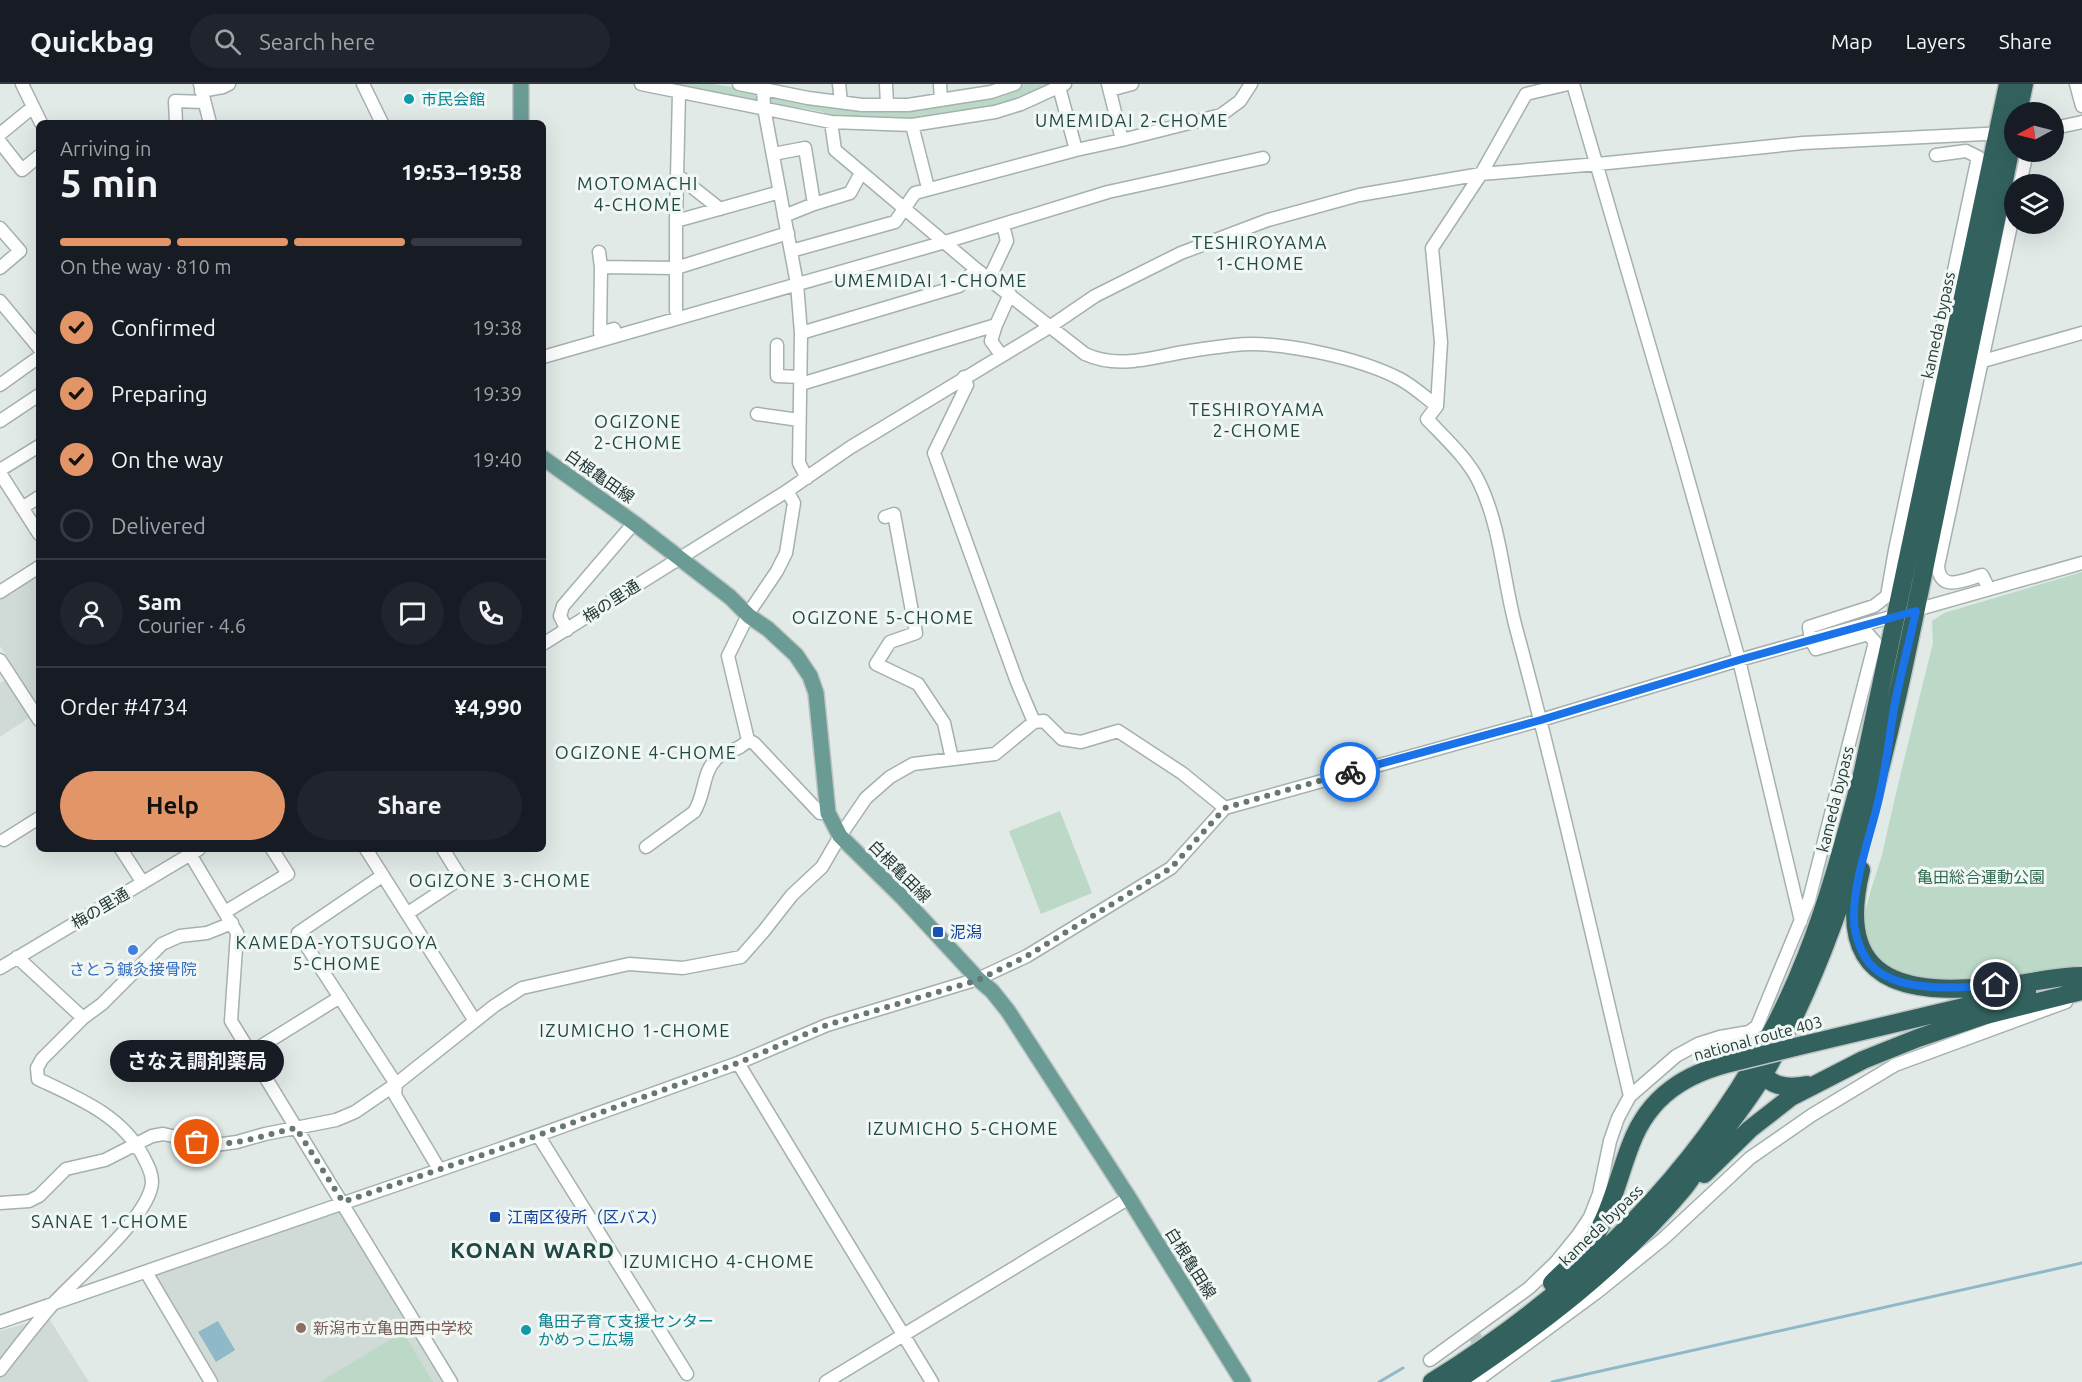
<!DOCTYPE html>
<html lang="en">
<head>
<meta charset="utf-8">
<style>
  body { margin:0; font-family:Ubuntu,"Noto Sans JP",sans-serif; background:#20242c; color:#f1f3f6; height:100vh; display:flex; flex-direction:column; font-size:22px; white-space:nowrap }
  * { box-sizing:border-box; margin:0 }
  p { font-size:20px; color:#9ea1a6 }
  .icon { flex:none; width:33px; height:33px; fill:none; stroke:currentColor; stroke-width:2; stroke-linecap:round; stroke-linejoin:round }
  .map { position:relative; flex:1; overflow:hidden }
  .panel { position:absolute; left:36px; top:36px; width:510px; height:732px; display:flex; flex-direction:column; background:#171b24; border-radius:9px; box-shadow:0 6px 24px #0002 }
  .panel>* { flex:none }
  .needle { width:39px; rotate:263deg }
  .tools { position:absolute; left:2004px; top:18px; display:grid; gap:12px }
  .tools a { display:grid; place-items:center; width:60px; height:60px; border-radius:50%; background:#171b24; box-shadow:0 6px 24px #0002; font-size:30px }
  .pin { position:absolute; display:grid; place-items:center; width:51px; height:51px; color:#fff; margin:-26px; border:3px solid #fff; border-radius:50%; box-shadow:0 2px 6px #0007 }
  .courier { position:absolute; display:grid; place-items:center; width:60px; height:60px; margin:-30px; border:4px solid #1a73e8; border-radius:50%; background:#fff; color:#222; box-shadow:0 2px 8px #0007 }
  .bubble { position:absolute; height:42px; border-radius:21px; background:#171b24; box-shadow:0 6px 24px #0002; font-size:20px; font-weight:700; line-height:42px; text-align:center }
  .overview em { font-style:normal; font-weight:700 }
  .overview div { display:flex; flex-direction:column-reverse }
  .overview { display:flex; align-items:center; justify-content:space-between; height:102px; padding:0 24px }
  h1 { font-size:39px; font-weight:700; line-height:45px }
  .bar { display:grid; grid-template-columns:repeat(4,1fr); gap:9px 6px; align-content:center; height:72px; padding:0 24px }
  .bar i { height:8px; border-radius:4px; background:#363941 }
  .bar .current { background:#e29667 }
  .bar p { grid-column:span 4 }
  .line { display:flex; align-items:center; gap:15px; padding:0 24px; border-top:2px solid #363941 }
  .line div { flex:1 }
  .round { display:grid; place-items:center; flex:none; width:63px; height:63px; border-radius:32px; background:#20242c }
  ol { padding:0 24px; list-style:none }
  li { display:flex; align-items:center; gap:18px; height:66px }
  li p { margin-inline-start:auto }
  li .icon { padding:6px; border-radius:50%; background:#e29667; color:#111; stroke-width:4 }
  li:last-child { color:#9ea1a6 }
  li i { width:33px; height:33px; border:3px solid #363941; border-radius:50% }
  .primary-button { display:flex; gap:12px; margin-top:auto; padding:12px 24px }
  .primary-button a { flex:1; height:69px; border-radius:36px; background:#e29667; color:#111; font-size:24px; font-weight:700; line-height:69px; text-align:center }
  .primary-button a+a { background:#20242c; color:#f1f3f6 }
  header { display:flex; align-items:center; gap:36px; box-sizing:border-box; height:84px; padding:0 30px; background:#171b24; border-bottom:2px solid #363941 }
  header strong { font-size:28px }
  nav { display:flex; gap:33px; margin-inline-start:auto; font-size:21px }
  .search { width:420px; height:54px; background:#20242c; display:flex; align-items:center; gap:15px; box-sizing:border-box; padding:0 21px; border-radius:33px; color:#9ea1a6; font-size:22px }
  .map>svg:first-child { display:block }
</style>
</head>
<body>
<header>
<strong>Quickbag</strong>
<div class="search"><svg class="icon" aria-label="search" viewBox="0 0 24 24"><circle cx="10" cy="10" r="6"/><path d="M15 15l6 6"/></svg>Search here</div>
<nav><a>Map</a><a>Layers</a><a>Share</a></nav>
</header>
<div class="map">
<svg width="2082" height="1298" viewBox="0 0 2082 1298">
  <rect width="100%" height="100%" fill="#e1eae7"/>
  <path fill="#d0dad6" d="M39,487v137l-39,-62v-50z
    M6,595l24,38 -30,20v-54z
    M342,1125l107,173h-230l-64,-107z
    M48,1233l41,65h-89v-51z"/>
  <path fill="#bcd9c8" d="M655,0h58l147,24 143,-16 22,-8h28l-53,22 -76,12 -39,2 -59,-5 -3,-3 -21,-4 -4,3z
    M2082,488v393c-50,9 -158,31 -200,-3 -12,-9 -19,-31 -17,-46 2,-18 13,-46 18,-65 15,-70 33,-139 50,-208l-1,-22 12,-8z
    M1060,727l32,82 -51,21 -32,-83z
    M403,1248l30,50h-113z"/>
  <path fill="#8fb8c9" d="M218,1237l17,29 -19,12 -18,-30z"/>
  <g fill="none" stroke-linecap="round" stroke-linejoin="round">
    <path stroke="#8fb8c9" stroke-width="3" d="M1379,1298l24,-14
      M1552,1298l530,-119"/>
    <path stroke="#bbc7c4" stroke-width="12" stroke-dasharray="12 6" stroke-linecap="butt" d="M1475,1251l6,20"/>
    <defs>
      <path id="minor" d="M22,0l19,39
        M200,0l10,39
        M363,0l19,39
        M641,0l190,38 81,3 83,-13 26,-8 44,-20
        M739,0l69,14 54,7h46l83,-13 24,-8
        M763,0l1,24 33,176 4,49 -2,130 8,15
        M839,0l2,18
        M886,0l1,21
        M940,0l1,16
        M1108,0l14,56
        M1568,0l-42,10 -45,80 -49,74 9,94 -4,64 -10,13c18,19 41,40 52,63 22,45 24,98 37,146 42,155 77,312 114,468
        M1573,0l106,363 60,213 62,261
        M2076,0l6,22
        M1059,3l17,63
        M1110,6l22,-6
        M201,7l22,-4 6,-3
        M831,38l4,28 141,119 109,85c33,15 65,4 99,-2 16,-3 33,-5 50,-7 44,-5 126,13 166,34 13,7 25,18 37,27
        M176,39l-1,-22 29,1
        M912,41l16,63
        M2054,44l28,-6
        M0,50l33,-27
        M0,58l22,28 17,-14
        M773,70l32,-6 9,56
        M677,91l43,34
        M2020,100l7,-32
        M784,132l30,-12 36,-11 11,-20
        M676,137l104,-29
        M0,144l20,23 -20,17
        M791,167l104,-29 20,-29 161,-43 46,-10 99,-25 19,-14 11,-17
        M599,168l2,15 -1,66 14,-4
        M601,183l75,1 112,-35
        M989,195l18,-38 -4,-16
        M0,217l39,47
        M676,227v-90l3,-129
        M801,249l158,-47 17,-17
        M777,261v31l23,1
        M1001,271l-10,-14 5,-16 14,-31
        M543,273l402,-115 163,-50 155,-34
        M1983,277l99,-28
        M964,293l3,8 -33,68 83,229 17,40
        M801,300l195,-59
        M0,301l39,-28
        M757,330l42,6
        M0,337l39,-26
        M0,386l39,-24
        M0,389l39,61
        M787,407l7,12 -8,50 -9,18 -27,40 -22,45 20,84 6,3 66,70h8
        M22,424l17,-11
        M885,433l9,-3 22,119 -26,9 -14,22 42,20 26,39 8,36
        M1989,505l-7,-14c-18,5 -42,18 -44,-9l76,-355
        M0,508l39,-25
        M567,546l-7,-14 3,-10 71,-83
        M543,560l244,-153 64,-44 200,-121 44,-30 86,-43 87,-33 91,-25 122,-21 117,-10 205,-21 202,-10
        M0,576l39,60
        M4,756l35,-22
        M646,763l48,-35c11,-16 8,-39 22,-53 8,-9 23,-7 32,-19
        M121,765l22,34
        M366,765l109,172
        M190,770l47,79 -6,88 220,361
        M382,792l-84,57 98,151 -1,11 44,74
        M225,828l63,-38 -16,-25
        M408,829l53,-35 -18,-29
        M17,873l66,61
        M0,884l199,-119
        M250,969l90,-56
        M738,979l194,319
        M538,1051l149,239
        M0,1119l29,-2 10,-5 27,-27 39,-9 47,-24 11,-2 52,11 22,-3 28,-8 71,-14 19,-8 41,-28 98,-78 28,-18 107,-24 54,4 58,-11 22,-25 29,-37 30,-28 18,-31 26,-38 24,-21 23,-13 82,-10 39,-32 10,-1 18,18 19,3 37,-11 64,42 43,35
        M146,1188l65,110
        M0,1238l497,-172 241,-87 89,-38 151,-46 49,-23 144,-88 54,-60 316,-88 198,-60 343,-97
        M1430,1276l99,-72 27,-26 22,-27 12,-18 9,-23 11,-53 8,-23 12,-22 46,-40 22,-12 22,-7 29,-5 8,-6 52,-126 66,-258 -7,-8 -52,15 -5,-9 -2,-13 65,-21 13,-10 8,-46 83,-393 -12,-6 -30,4
        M0,1286c17,-22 34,-44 52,-65 23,-26 99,-89 100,-123 0,-10 -5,-18 -9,-26 -22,-41 -65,-58 -105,-77l-1,-11 5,-9 41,-41 19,-14 60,-60 18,-8 27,-3 25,-10
        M826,1298l303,-184
        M1475,1298l121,-89 67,-54 87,-81 62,-43 83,-50 171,-63"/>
      <path id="major" d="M521,39v-39
        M543,374l91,65 96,74 19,19 19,13 28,26 14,21 6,17 12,120 12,23 62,61 76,82 14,12 16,20 121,187 114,184"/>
      <path id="highway" d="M2018,28l6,-28
        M1861,786c-31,127 64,125 157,114 22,-3 42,-8 64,-8
        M1795,963l232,-55
        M1758,981c9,22 29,24 49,20
        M1704,1090l46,-45 41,-32 72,-37 55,-22 68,-23 96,-24
        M1552,1199c13,-13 29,-26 39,-40 20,-30 27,-66 40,-99 18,-48 55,-71 103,-82
        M1432,1298c165,-103 302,-242 374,-425 24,-60 40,-123 57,-186l145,-687
        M1455,1298c83,-55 164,-116 228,-193 9,-11 16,-24 24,-35 19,-27 41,-52 58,-82 90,-156 127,-346 163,-522 29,-139 58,-279 86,-419"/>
    </defs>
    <use href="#minor" stroke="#a4b1ae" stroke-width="15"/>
    <use href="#major" stroke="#bdc4c3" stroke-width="18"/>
    <use href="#highway" stroke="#bdc4c3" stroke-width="21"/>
    <use href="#minor" stroke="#fff" stroke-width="12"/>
    <use href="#major" stroke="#6a9b95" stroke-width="15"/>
    <use href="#highway" stroke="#33625e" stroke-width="18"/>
    <defs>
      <path id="highway-bridge" d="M1734,978l61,-15"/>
    </defs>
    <use href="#highway-bridge" stroke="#bdc4c3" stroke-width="21" stroke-linecap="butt"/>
    <use href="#highway-bridge" stroke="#33625e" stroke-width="18"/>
  </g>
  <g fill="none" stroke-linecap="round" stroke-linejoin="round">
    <path stroke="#667774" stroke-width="6" stroke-dasharray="0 10.8" d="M197,1058c33,7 66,-7 99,-14l47,74 154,-52 241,-87 89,-38 151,-45 49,-24 144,-88 54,-60 125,-36"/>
    <path stroke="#1a73e8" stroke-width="8" d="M1350,688l191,-52 198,-60 177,-49c-7,32 -16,65 -22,97 -5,30 -8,60 -15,90 -8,36 -26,83 -25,120 0,15 6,34 16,46 26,30 91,24 126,21"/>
  </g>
  <g fill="#0f9aa8" stroke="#f1f7f5" stroke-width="2">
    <circle cx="409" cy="15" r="6"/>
    <circle cx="526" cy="1246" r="6"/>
  </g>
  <g fill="#1a4fb4" stroke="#f1f7f5" stroke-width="2">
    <rect x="932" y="842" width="12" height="12" rx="3"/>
    <rect x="489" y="1127" width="12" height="12" rx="3"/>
  </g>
  <circle fill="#3f7fe0" stroke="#f1f7f5" stroke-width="2" cx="133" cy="866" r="6"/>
  <circle fill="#8d6e63" stroke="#f1f7f5" stroke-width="2" cx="301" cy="1244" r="6"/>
  <g text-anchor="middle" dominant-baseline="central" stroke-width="6" stroke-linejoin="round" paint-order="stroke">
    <g font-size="16" fill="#0d838f" stroke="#f1f7f5" text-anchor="start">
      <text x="421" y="15">市民会館</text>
      <text x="538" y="1237">亀田子育て支援センター<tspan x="538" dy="18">かめっこ広場</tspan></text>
    </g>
    <g font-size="16" fill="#233936" stroke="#f1f7f5">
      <text transform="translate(1938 241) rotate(-78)">kameda bypass</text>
      <text transform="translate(600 392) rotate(35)">白根亀田線</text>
      <text transform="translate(611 517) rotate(-33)">梅の里通</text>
      <text transform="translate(1835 715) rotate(-76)">kameda bypass</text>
      <text transform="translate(900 787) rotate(45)">白根亀田線</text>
      <text transform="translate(100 824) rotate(-31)">梅の里通</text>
      <text transform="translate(1758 954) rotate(-15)">national route 403</text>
      <text transform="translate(1601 1141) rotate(-44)">kameda bypass</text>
      <text transform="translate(1191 1179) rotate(58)">白根亀田線</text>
    </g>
    <g font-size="16" fill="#326b50" stroke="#f1f7f5">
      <text x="1981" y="793">亀田総合運動公園</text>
    </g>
    <g font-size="16" fill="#164399" stroke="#f1f7f5" text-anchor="start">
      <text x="950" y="848">泥潟</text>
      <text x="507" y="1133">江南区役所（区バス）</text>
    </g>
    <g font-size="16" fill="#366cbe" stroke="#f1f7f5">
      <text x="133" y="885">さとう鍼灸接骨院</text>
    </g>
    <g font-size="16" fill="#785e54" stroke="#f1f7f5" text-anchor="start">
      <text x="313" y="1244">新潟市立亀田西中学校</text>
    </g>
    <g font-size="18" letter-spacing="1.5" fill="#224844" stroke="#f1f7f5">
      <text x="1132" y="36">UMEMIDAI 2-CHOME</text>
      <text x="638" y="99">MOTOMACHI<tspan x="638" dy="21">4-CHOME</tspan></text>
      <text x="1260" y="158">TESHIROYAMA<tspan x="1260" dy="21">1-CHOME</tspan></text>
      <text x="931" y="196">UMEMIDAI 1-CHOME</text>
      <text x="1257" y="325">TESHIROYAMA<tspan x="1257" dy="21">2-CHOME</tspan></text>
      <text x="638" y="337">OGIZONE<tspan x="638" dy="21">2-CHOME</tspan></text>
      <text x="883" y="533">OGIZONE 5-CHOME</text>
      <text x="646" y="668">OGIZONE 4-CHOME</text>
      <text x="500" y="796">OGIZONE 3-CHOME</text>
      <text x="337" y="858">KAMEDA-YOTSUGOYA<tspan x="337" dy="21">5-CHOME</tspan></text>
      <text x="635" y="946">IZUMICHO 1-CHOME</text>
      <text x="963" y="1044">IZUMICHO 5-CHOME</text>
      <text x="110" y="1137">SANAE 1-CHOME</text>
      <text x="719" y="1177">IZUMICHO 4-CHOME</text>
    </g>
    <g font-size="22" font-weight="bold" letter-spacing="1.5" fill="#224844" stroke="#f1f7f5">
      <text x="533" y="1165">KONAN WARD</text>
    </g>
  </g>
</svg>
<div class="tools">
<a><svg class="needle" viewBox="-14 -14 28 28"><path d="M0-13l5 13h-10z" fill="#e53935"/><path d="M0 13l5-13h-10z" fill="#9ea1a6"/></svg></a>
<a><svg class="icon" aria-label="layers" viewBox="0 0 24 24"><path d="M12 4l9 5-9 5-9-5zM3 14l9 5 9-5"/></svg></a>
</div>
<div class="pin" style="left:197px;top:1058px;background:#ea580c"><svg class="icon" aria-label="bag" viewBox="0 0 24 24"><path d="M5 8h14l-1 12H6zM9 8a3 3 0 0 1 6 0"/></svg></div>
<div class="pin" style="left:1996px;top:901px;background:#1f2937"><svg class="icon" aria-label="home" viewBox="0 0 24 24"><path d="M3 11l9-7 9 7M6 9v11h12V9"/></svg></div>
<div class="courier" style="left:1350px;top:688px"><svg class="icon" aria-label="bike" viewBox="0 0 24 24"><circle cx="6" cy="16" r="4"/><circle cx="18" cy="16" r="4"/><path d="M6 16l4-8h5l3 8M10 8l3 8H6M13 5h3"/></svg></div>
<div class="bubble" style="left:110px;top:956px;width:174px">さなえ調剤薬局</div>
<section class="panel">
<div class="overview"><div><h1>5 min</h1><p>Arriving in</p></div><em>19:53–19:58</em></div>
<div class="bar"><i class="current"></i><i class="current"></i><i class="current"></i><i></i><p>On the way · 810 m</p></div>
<ol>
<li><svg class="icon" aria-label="check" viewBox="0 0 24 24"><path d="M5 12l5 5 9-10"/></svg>Confirmed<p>19:38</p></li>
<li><svg class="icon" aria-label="check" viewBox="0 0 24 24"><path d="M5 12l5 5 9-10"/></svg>Preparing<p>19:39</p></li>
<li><svg class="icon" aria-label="check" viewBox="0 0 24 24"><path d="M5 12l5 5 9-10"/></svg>On the way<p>19:40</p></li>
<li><i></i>Delivered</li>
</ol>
<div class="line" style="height:108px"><a class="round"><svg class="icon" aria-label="person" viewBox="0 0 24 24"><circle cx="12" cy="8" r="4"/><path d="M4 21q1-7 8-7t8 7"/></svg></a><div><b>Sam</b><p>Courier · 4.6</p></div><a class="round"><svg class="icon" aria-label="chat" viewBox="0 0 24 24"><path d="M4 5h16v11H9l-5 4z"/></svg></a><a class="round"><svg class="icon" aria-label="phone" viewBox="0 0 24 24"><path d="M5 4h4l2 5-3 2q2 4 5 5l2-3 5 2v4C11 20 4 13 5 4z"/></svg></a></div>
<div class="line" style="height:78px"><div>Order #4734</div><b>¥4,990</b></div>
<div class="primary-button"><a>Help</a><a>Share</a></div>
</section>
</div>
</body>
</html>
